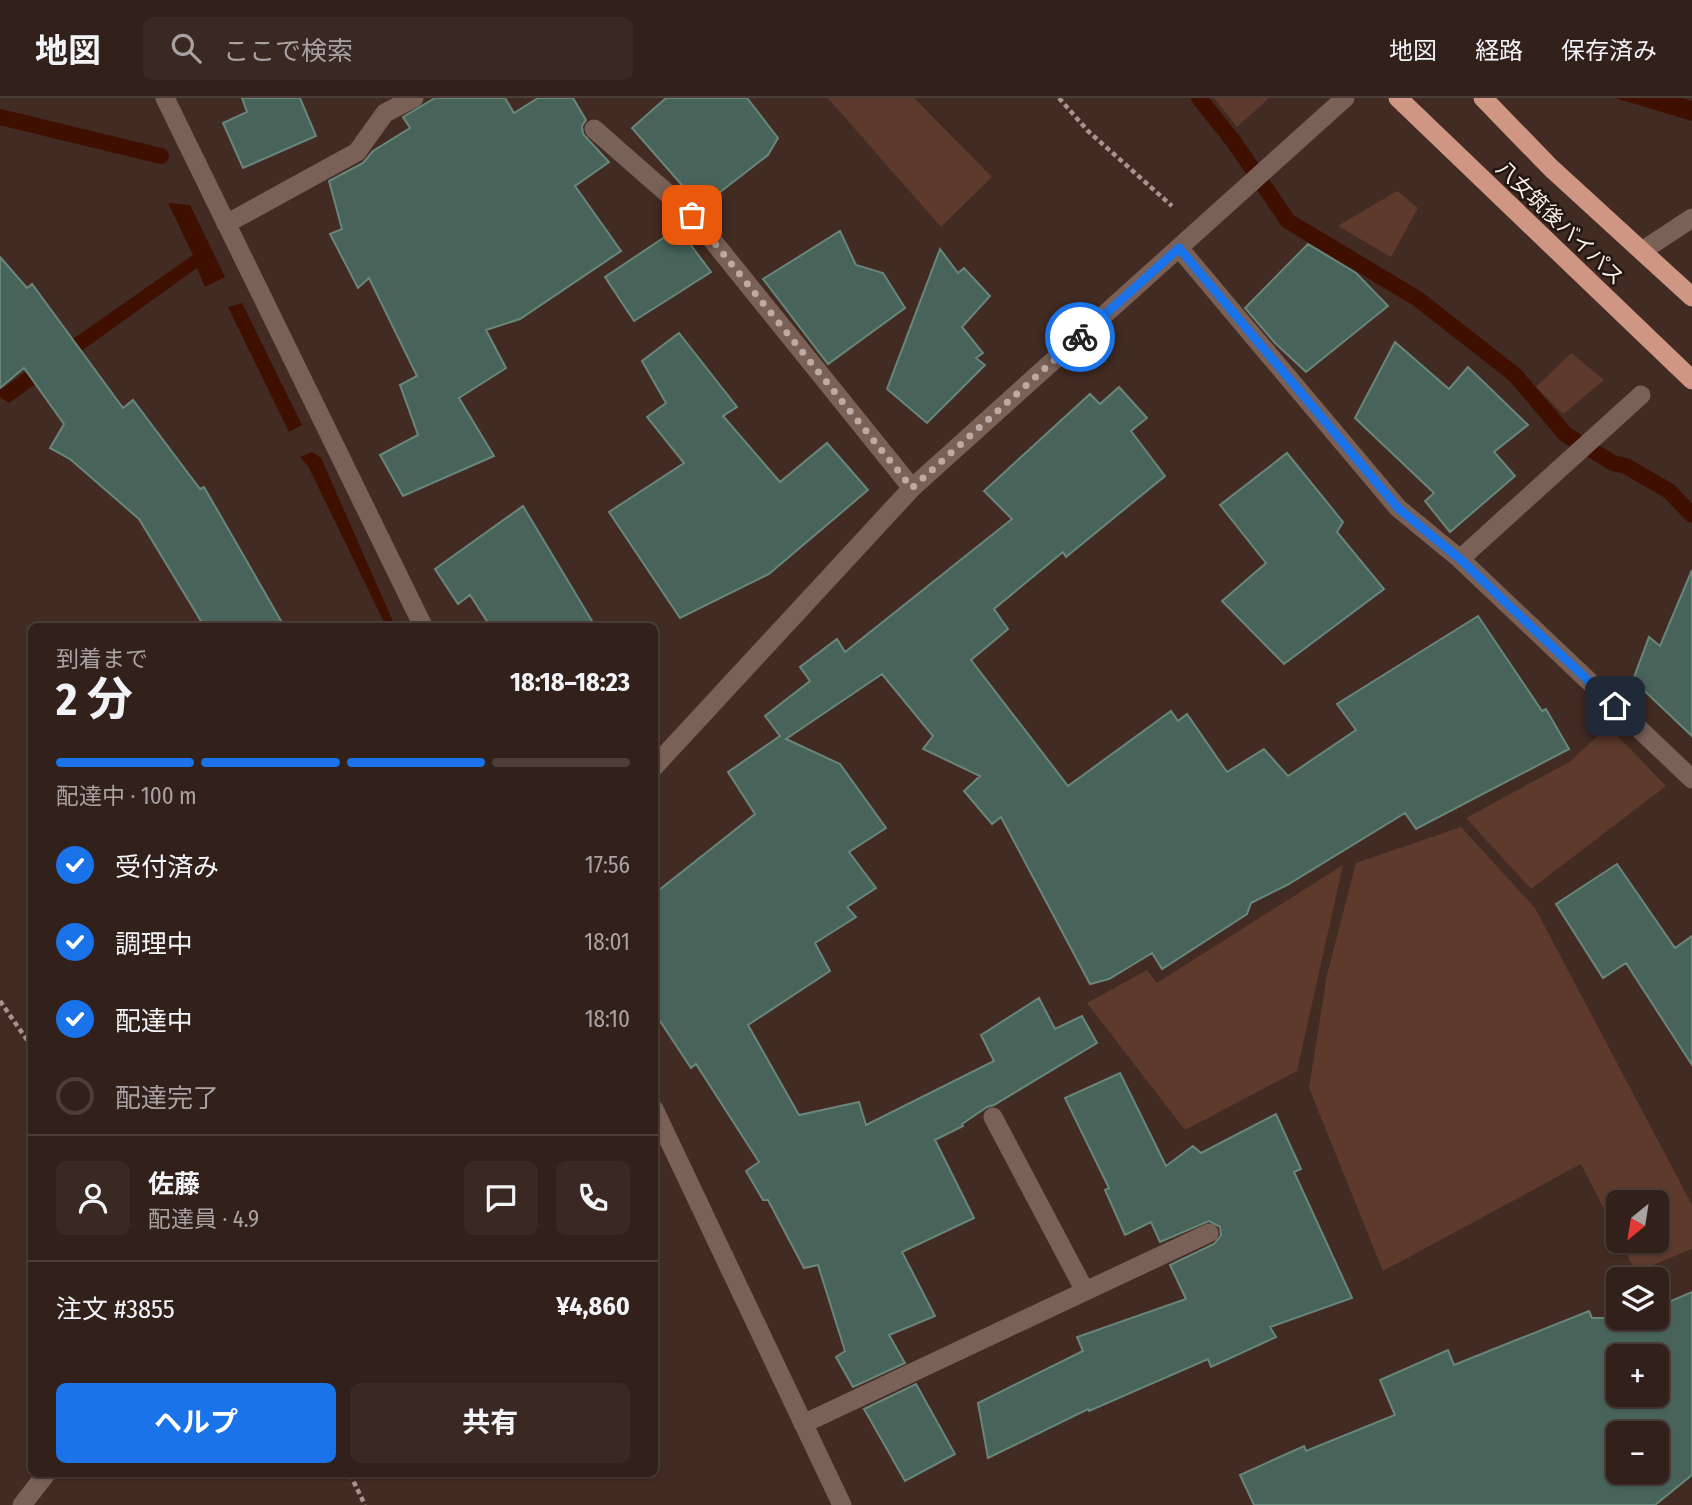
<!DOCTYPE html>
<html lang="ja">
<head>
<meta charset="utf-8">
<style>
  body { margin:0; font-family:"Fira Sans Condensed","Noto Sans JP",sans-serif; background:#3a2823; color:#f1f3f6; height:100vh; display:flex; flex-direction:column; font-size:26px; white-space:nowrap }
  * { box-sizing:border-box; margin:0 }
  p { font-size:23px; color:#a8a3a2 }
  .icon { flex:none; width:38px; height:38px; fill:none; stroke:currentColor; stroke-width:2; stroke-linecap:round; stroke-linejoin:round }
  .map { position:relative; flex:1; overflow:hidden }
  .sheet { position:absolute; left:28px; top:525px; width:630px; height:854px; display:flex; flex-direction:column; background:#32201a; border-radius:10px; box-shadow:0 2px 5px #0004,0 0 0 2px #4d3e39 }
  .sheet>* { flex:none }
  .needle { width:46px; rotate:210deg }
  .controls { position:absolute; left:1606px; top:1092px; display:grid; gap:14px }
  .controls a { display:grid; place-items:center; width:63px; height:63px; border-radius:10px; background:#32201a; box-shadow:0 2px 5px #0004,0 0 0 2px #4d3e39; font-size:35px }
  .pin { position:absolute; display:grid; place-items:center; width:60px; height:60px; color:#fff; margin:-30px; border-radius:14px; box-shadow:0 4px 10px #0006 }
  .courier { position:absolute; display:grid; place-items:center; width:70px; height:70px; margin:-35px; border:5px solid #1a73e8; border-radius:50%; background:#fff; color:#222; box-shadow:0 2px 9px #0007 }
  .head em { font-style:normal; font-weight:700 }
  .head div { display:flex; flex-direction:column-reverse }
  .head { display:flex; align-items:center; justify-content:space-between; height:119px; padding:0 28px }
  h1 { font-size:46px; font-weight:700; line-height:52px }
  .bar { display:grid; grid-template-columns:repeat(4,1fr); gap:10px 7px; align-content:center; height:84px; padding:0 28px }
  .bar i { height:9px; border-radius:5px; background:#4d3e39 }
  .bar .on { background:#1a73e8 }
  .bar p { grid-column:span 4 }
  .line { display:flex; align-items:center; gap:18px; padding:0 28px; border-top:2px solid #4d3e39 }
  .line div { flex:1 }
  .round { display:grid; place-items:center; flex:none; width:74px; height:74px; border-radius:10px; background:#3a2823 }
  ol { padding:0 28px; list-style:none }
  li { display:flex; align-items:center; gap:21px; height:77px }
  li p { margin-inline-start:auto }
  li .icon { padding:7px; border-radius:50%; background:#1a73e8; color:#fff; stroke-width:4 }
  li:last-child { color:#a8a3a2 }
  li i { width:38px; height:38px; border:4px solid #4d3e39; border-radius:50% }
  .button { display:flex; gap:14px; margin-top:auto; padding:14px 28px }
  .button a { flex:1; height:80px; border-radius:10px; background:#1a73e8; color:#fff; font-size:28px; font-weight:700; line-height:80px; text-align:center }
  .button a+a { background:#3a2823; color:#f1f3f6 }
  header { display:flex; align-items:center; gap:42px; box-sizing:border-box; height:98px; padding:0 35px; background:#32201a; border-bottom:2px solid #4d3e39 }
  header strong { font-size:33px }
  nav { display:flex; gap:38px; margin-inline-start:auto; font-size:24px }
  .search { width:490px; height:63px; background:#3a2823; display:flex; align-items:center; gap:18px; box-sizing:border-box; padding:0 24px; border-radius:10px; color:#a8a3a2; font-size:26px }
  .map>svg:first-child { display:block }
</style>
</head>
<body>
<header>
<strong>地図</strong>
<div class="search"><svg class="icon" aria-label="search" viewBox="0 0 24 24"><circle cx="10" cy="10" r="6"/><path d="M15 15l6 6"/></svg>ここで検索</div>
<nav><a>地図</a><a>経路</a><a>保存済み</a></nav>
</header>
<div class="map">
<svg width="1692" height="1407" viewBox="0 0 1692 1407">
  <rect width="100%" height="100%" fill="#422b23"/>
  <path fill="#5e3a2d" d="M828,0h86l78,79 -51,50z
    M1214,0h55l-32,29z
    M1397,93l21,17 -27,49 -53,-31z
    M1571,255l33,27 -41,34 -27,-27z
    M1608,628l58,60 -135,103 -65,-71 105,-57z
    M1461,729l74,81 157,297v44l-56,23 -16,-31h37v-39h-38v36l-38,-74 -198,107 -74,-183 18,-113 29,-112z
    M1343,767l-46,206 -112,59 -98,-127 60,-33 10,13z"/>
  <path fill="#3f0f00" d="M1615,0h67l10,3v20z
    M168,105l22,2 35,72 -20,10 -8,-19 -188,135 -9,-6v-7l193,-135z
    M242,205l60,122 -13,7 -61,-125z
    M312,354l9,6 74,168h-9l-78,-160 -8,-9z"/>
  <g fill="none" stroke-linecap="round" stroke-linejoin="round">
    <path stroke="#3f0f00" stroke-width="16" d="M1199,0l35,44 54,79 130,78 97,76 50,59 48,29 13,3 43,25 23,24
      M0,19l161,39"/>
  </g>
  <path fill="#48645a" stroke="#69867b" stroke-width="2" fill-rule="evenodd" d="M242,0h58l16,38 -73,32 -20,-45 24,-11z
    M435,0h70l9,15 24,-15h35l13,22 -4,6 1,8 26,28 -34,24 46,65 -101,68 -34,11 20,38 -47,30 35,58 -91,40 -23,-41 38,-20 -18,-50 17,-9 -48,-98 -11,10 -28,-54 12,-5 -13,-48 34,-18 10,-12 37,-23 -7,-11z
    M666,0h81l31,40 -10,17 -67,52 -69,-79z
    M678,130l33,44 -77,49 -29,-44z
    M840,133l16,34 27,8 22,35 -77,56 -65,-85z
    M1308,146l48,29 32,33 -82,66 -31,-29 -30,-35z
    M940,151l18,24 6,-5 26,28 -28,31 21,26 -7,5 9,7 -58,58 -40,-34z
    M0,159l27,31 5,-4 91,124 10,-8 67,89 4,-2 80,139h-80l-65,-107 -69,-60 -20,-11 14,-24 -40,-56 -24,20z
    M679,235l58,74 -14,9 57,66 47,-39 41,47 -99,84 -89,44 -71,-106 75,-49 -37,-46 19,-14 -24,-42z
    M1395,244l54,47 19,-22 60,58 -34,27 21,24 -65,56 -25,-31 9,-8 -79,-75z
    M1119,289l28,31 -16,13 34,45 -99,81 -3,-5 -69,57 14,20 -37,31 97,126 103,-75 7,10 9,-7 40,58 37,-23 24,27 68,-46 -19,-26 141,-88 64,95 4,-2 23,40 -153,80 -11,-16 -118,72 -36,18 -4,11 -85,55 -10,-16 -43,26 -19,5 -89,-167 -9,7 -28,-33 16,-15 -57,-27 10,-13 -51,-62 -96,65 54,25 46,64 -37,24 27,36 -29,19 9,10 -41,26 15,28 -82,54 51,90 60,-13 7,23 128,-64 -13,-26 58,-37 16,31 27,-13 15,27 -103,62 -7,2 -25,17 1,2 -28,14 39,78 -72,34 33,64 -46,19 16,28 -52,24 -17,-30 9,-6 -27,-86 -14,3 -36,-68h-5l-17,-29 13,-9 -63,-98 -5,4 -37,-56v-118l101,-80 -27,-42 52,-36 -15,-20 45,-35 -10,-14 37,-28 8,13 167,-133 -28,-28 106,-97 10,10z
    M1287,355l56,69 -6,10 47,57 -100,75 -62,-63 44,-38 -46,-58z
    M523,408l72,120h-105l-20,-31 -12,9 -23,-35z
    M1692,472v166l-59,-56 16,-43 11,9z
    M1617,766l58,84 17,-12v129l-66,-102 -23,15 -47,-74z
    M1120,975l46,93 27,-20 8,7 75,-39 25,55 -7,3 58,126 -82,29 6,10 -65,30 -3,-8 -119,52 -1,-2 -100,49 -10,-55 105,-52 -6,-14 109,-38 -16,-34 44,-21 7,-9 -1,-8 -11,-6 -49,21 -9,-20 -26,13 -20,-45 4,-2 -44,-90z
    M1692,1194v183l-37,30h-401l-14,-30 64,-29 2,5 89,-36 -15,-35 68,-30 6,15 135,-54 3,7h65v-11zM1619,1258h38v39h-38zM1619,1335h38v39h-38z
    M916,1286l39,70 -50,27 -41,-72z"/>
  <g fill="none" stroke-linecap="round" stroke-linejoin="round">
    <path stroke="#a7948d" stroke-width="4.5" stroke-dasharray="5 3.5" stroke-linecap="butt" d="M1059,0l29,33 84,75
      M0,903l32,46
      M350,1376l15,31"/>
    <path stroke="#7a6158" stroke-width="19" d="M1179,150l219,260 62,51 232,220
      M1460,461l181,-164"/>
    <path stroke="#7a6158" stroke-width="19" d="M165,0l258,528
      M594,31l98,86 220,273
      M226,126l131,-72 28,-39 29,-15
      M1642,153l50,-33
      M654,669l258,-279 433,-390
      M654,1011l188,396
      M993,1019l92,174
      M803,1326l406,-191
      M22,1407l24,-31"/>
    <path stroke="#cf9683" stroke-width="19" d="M1398,0l294,282
      M1483,0l68,70 141,129"/>
  </g>
  <g fill="none" stroke-linecap="round" stroke-linejoin="round">
    <path stroke="#bdaaa4" stroke-width="7" stroke-dasharray="0 12.6" d="M692,117l220,273 168,-151"/>
    <path stroke="#1a73e8" stroke-width="9" d="M1080,239l99,-89 219,260 62,51 155,147"/>
  </g>
  <g text-anchor="middle" dominant-baseline="central" stroke-width="5" stroke-linejoin="round" paint-order="stroke">
    <g font-size="21" fill="#ffefe9" stroke="#211713">
      <text transform="translate(1560 125) rotate(44)">八女筑後バイパス</text>
    </g>
  </g>
</svg>
<div class="controls">
<a><svg class="needle" viewBox="-14 -14 28 28"><path d="M0-13l5 13h-10z" fill="#e53935"/><path d="M0 13l5-13h-10z" fill="#a8a3a2"/></svg></a>
<a><svg class="icon" aria-label="layers" viewBox="0 0 24 24"><path d="M12 4l9 5-9 5-9-5zM3 14l9 5 9-5"/></svg></a>
<a>+</a>
<a>−</a>
</div>
<div class="pin" style="left:692px;top:117px;background:#ea580c"><svg class="icon" aria-label="bag" viewBox="0 0 24 24"><path d="M5 8h14l-1 12H6zM9 8a3 3 0 0 1 6 0"/></svg></div>
<div class="pin" style="left:1615px;top:608px;background:#1f2937"><svg class="icon" aria-label="home" viewBox="0 0 24 24"><path d="M3 11l9-7 9 7M6 9v11h12V9"/></svg></div>
<div class="courier" style="left:1080px;top:239px"><svg class="icon" aria-label="bike" viewBox="0 0 24 24"><circle cx="6" cy="16" r="4"/><circle cx="18" cy="16" r="4"/><path d="M6 16l4-8h5l3 8M10 8l3 8H6M13 5h3"/></svg></div>
<section class="sheet">
<div class="head"><div><h1>2 分</h1><p>到着まで</p></div><em>18:18–18:23</em></div>
<div class="bar"><i class="on"></i><i class="on"></i><i class="on"></i><i></i><p>配達中 · 100 m</p></div>
<ol>
<li><svg class="icon" aria-label="check" viewBox="0 0 24 24"><path d="M5 12l5 5 9-10"/></svg>受付済み<p>17:56</p></li>
<li><svg class="icon" aria-label="check" viewBox="0 0 24 24"><path d="M5 12l5 5 9-10"/></svg>調理中<p>18:01</p></li>
<li><svg class="icon" aria-label="check" viewBox="0 0 24 24"><path d="M5 12l5 5 9-10"/></svg>配達中<p>18:10</p></li>
<li><i></i>配達完了</li>
</ol>
<div class="line" style="height:126px"><a class="round"><svg class="icon" aria-label="person" viewBox="0 0 24 24"><circle cx="12" cy="8" r="4"/><path d="M4 21q1-7 8-7t8 7"/></svg></a><div><b>佐藤</b><p>配達員 · 4.9</p></div><a class="round"><svg class="icon" aria-label="chat" viewBox="0 0 24 24"><path d="M4 5h16v11H9l-5 4z"/></svg></a><a class="round"><svg class="icon" aria-label="phone" viewBox="0 0 24 24"><path d="M5 4h4l2 5-3 2q2 4 5 5l2-3 5 2v4C11 20 4 13 5 4z"/></svg></a></div>
<div class="line" style="height:91px"><div>注文 #3855</div><b>¥4,860</b></div>
<div class="button"><a>ヘルプ</a><a>共有</a></div>
</section>
</div>
</body>
</html>
